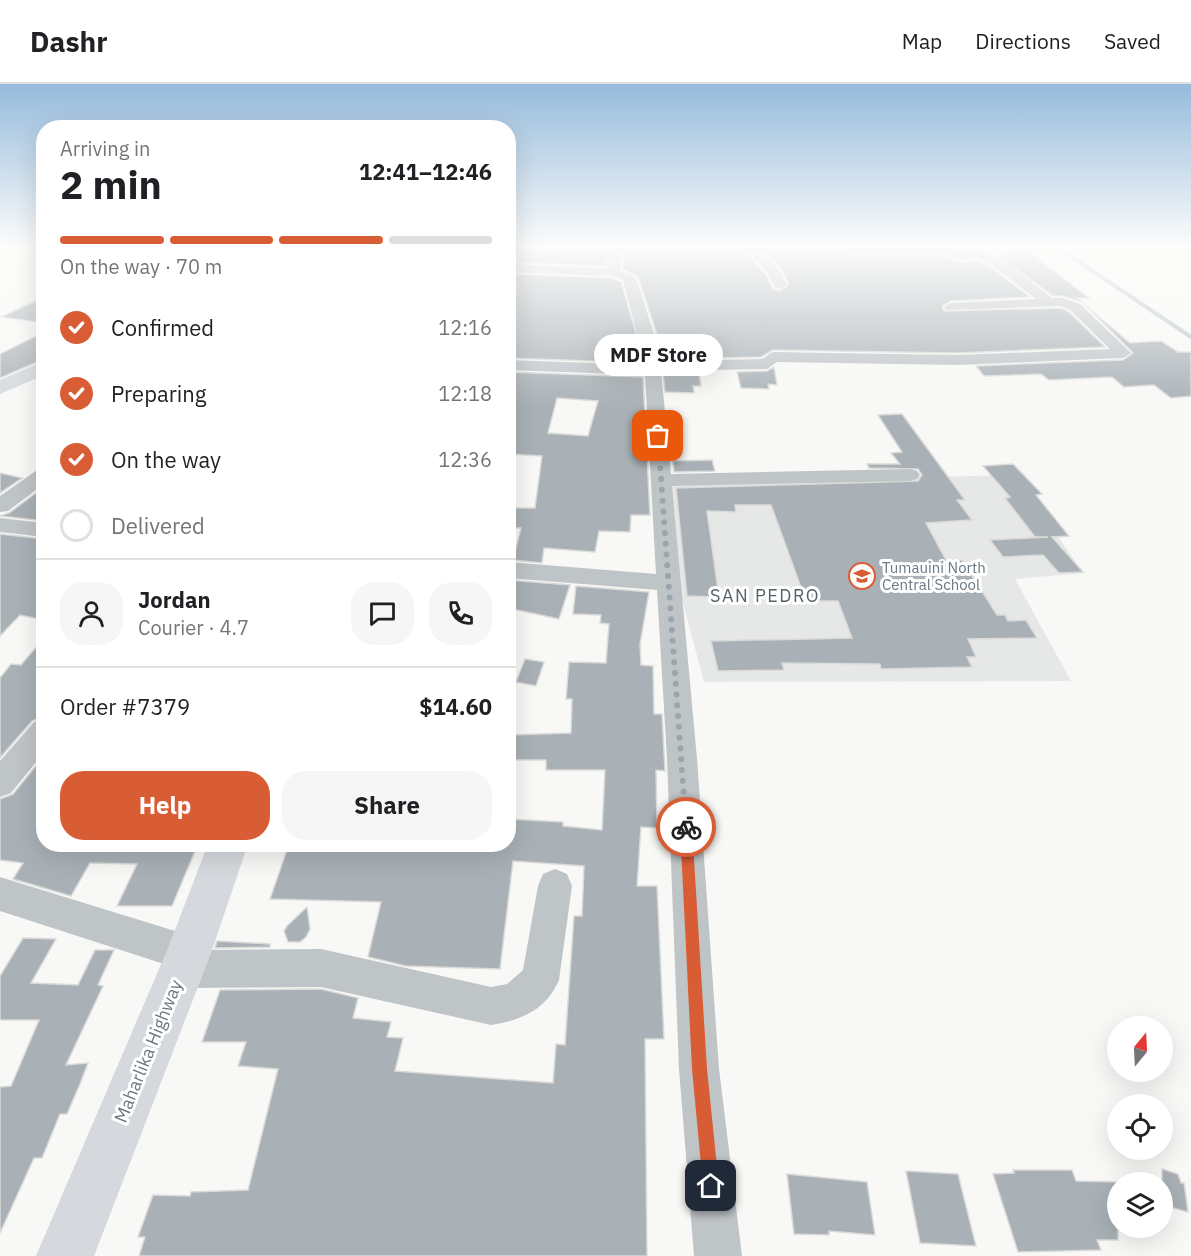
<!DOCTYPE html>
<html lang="en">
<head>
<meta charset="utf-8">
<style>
  body { margin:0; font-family:"IBM Plex Sans",sans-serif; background:#f6f6f6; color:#202124; height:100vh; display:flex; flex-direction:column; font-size:22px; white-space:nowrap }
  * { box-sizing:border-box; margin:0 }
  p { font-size:20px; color:#757577 }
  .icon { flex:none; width:33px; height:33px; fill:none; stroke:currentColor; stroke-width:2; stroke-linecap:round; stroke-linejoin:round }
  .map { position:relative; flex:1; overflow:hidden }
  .panel { position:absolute; left:36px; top:36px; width:480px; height:732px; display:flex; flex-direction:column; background:#fff; border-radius:24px; box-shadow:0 6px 24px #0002 }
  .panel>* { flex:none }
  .needle { width:39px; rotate:18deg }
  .buttons { position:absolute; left:1107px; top:932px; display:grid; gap:12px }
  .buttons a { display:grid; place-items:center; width:66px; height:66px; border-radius:50%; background:#fff; box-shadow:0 6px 24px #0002; font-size:30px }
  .pin { position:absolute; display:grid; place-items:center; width:51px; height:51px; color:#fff; margin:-26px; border-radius:12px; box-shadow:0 3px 9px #0006 }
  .courier { position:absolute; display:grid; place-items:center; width:60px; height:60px; margin:-30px; border:4px solid #d95d34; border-radius:50%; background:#fff; color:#222; box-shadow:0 2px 8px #0007 }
  .bubble { position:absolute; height:42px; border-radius:21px; background:#fff; box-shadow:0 6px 24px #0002; font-size:20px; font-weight:700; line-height:42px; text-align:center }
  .overview em { font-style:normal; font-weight:700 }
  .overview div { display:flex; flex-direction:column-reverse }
  .overview { display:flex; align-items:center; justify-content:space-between; height:102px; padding:0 24px }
  h1 { font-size:39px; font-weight:700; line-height:45px }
  .bar { display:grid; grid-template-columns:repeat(4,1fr); gap:9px 6px; align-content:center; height:72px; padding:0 24px }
  .bar i { height:8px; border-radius:4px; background:#e0e0e0 }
  .bar .on { background:#d95d34 }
  .bar p { grid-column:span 4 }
  .line { display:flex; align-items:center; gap:15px; padding:0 24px; border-top:2px solid #e0e0e0 }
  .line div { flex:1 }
  .round { display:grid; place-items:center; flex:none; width:63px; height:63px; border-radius:24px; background:#f6f6f6 }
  ol { padding:0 24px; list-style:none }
  li { display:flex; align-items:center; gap:18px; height:66px }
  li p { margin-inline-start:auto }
  li .icon { padding:6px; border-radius:50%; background:#d95d34; color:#fff; stroke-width:4 }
  li:last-child { color:#757577 }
  li i { width:33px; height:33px; border:3px solid #e0e0e0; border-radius:50% }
  .action { display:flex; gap:12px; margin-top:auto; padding:12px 24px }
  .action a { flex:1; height:69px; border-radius:24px; background:#d95d34; color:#fff; font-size:24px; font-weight:700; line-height:69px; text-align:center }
  .action a+a { background:#f6f6f6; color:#202124 }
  header { display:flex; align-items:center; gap:36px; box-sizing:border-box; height:84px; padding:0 30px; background:#fff; border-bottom:2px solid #e0e0e0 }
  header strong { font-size:28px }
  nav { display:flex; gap:33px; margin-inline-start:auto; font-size:21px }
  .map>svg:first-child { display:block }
</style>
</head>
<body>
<header>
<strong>Dashr</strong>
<nav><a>Map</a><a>Directions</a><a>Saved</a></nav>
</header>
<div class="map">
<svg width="1191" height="1172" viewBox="0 0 1191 1172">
  <rect width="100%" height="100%" fill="#f8f8f6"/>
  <path fill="#e6e7e7" d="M1016,391l67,98 -68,6 56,102 -367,1 -31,-116 -9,-83z"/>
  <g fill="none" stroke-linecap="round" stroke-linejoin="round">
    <path stroke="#bbc5ca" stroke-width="4" d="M1054,161l137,92"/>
  </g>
  <path fill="#a9b1b6" stroke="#dadad8" stroke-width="1.5" fill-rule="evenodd" d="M526,161l67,1 -1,3h17l-4,17 -97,-4v-13l17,1z
    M624,169h123l19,22 7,14 7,2 9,-7 -8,-15 -14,-16 171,2 28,8 10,-3 13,6 41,31 -79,4 -9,5 2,5 117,-3 8,4 36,35 -148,6 -184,-3 -12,7 -96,2 -27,-82 -16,-8z
    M1030,169l59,45h-12l53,45 31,-2 17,11h13v44l-20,2 -17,-13 -30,2 -12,-10 -63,3 -8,-6 -57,2 -8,-10 147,-6 10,-7 -51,-51 -18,-6h-11l-58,-42z
    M508,190l104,4 9,4 24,81 -137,-5z
    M44,213v26l-43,-6z
    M44,248v27l-44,19v-24z
    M774,283l3,18 -9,-1 1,5 -28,-1 -4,-16 30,-1z
    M508,288l135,5 7,138h-19l-1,17 -31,-1 -4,21 -51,-4 -2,15 -29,-3 8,-32h-12l3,-20h23l7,-52 -34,-2zM557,314l41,3 -10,35 -40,-3z
    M663,289h36l2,13h-8l1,7 -29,-1z
    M902,330l63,86h-8l15,20 -46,3 20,37h16l35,55h8l3,6 18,-1 11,18 -69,1 8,18h-9l5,10 -91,2 -1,-5 -98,-1 2,7 -66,1 -7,-30 141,-3 -14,-37h-32l-35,-96h-36l1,7 -29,-1 12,86 -32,-1 -11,-108 242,-7 4,-6 -4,-6 -49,-1 -2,-4h33l-9,-11 11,-1 -24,-37z
    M712,376l3,11 -41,1 -1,-11z
    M1013,380l29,30 -6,1 33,41 -17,1 31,35 -24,1 -16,-18 -40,2 -13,-17 58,-3h-13l-30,-39 5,-1 -27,-31z
    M0,389l22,5 -22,15z
    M44,403v34l-44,-5 9,-3z
    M0,450l44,5v81l-24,-5 -20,21z
    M508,496l62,5 -11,34 -51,-11z
    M576,502l73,6 -9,52 1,21 12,1 1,48h8l3,57 -9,-1 1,58 -16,-1 -4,59h20l7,153h-19l2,217h-508l6,-19h-7l15,-42 37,1 1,-4 57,-2 30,-121 -40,-3 8,-24h-44l18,-52 101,-1 37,9 -5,20 38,4 -4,15 16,1 -8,33 158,12 3,-39 9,1 9,-129h8l2,-50 -71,-5 -13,108 -94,-3 -38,-9 13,-55 -111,-3 19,-55h219v-25l55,3v4l39,4 3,-60h-59v-10h-38v-25l63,-2 1,-34h-6l3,-37 37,1 3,-39 -9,-1 1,-8 -28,-1z
    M44,554v78l-12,5 -32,37v-80l11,-14 10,1z
    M525,575l19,3 -8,24 -20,-4z
    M44,672v88h154l-26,62h-55l20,-42 -47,-1 -19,33 -58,-17 10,-16 -23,-3v-61l13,-5z
    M307,823l3,22 -4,8 -6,5h-12l-4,-11 3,-5z
    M23,854l33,1 -25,44 47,2 17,-35h19l-16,35 5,1 -37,79 22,-2 -8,21 -13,30h-7l-18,44h-8l-34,75v-146l11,-1 28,-66h-39v-44z
    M217,857l53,3v3l-55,1z
    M1162,1085l16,5 3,9h3l4,29 -26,-7z
    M1013,1086h59l4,11 42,1v58h-21l4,10 -83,2 -25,-78 21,-1z
    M906,1087l52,3 18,72 -56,-3z
    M787,1090l80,8 8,53 -46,-4v4l-35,-1z"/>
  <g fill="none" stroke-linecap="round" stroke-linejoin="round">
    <path fill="#bfc4c7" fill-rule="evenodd" d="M613,161h326l27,8 10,-4 24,9 52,40h11l17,6 51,49 -8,5 -166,7 -180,-3 -10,7 -106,2 10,103 239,-5 7,2 3,4 -3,4 -7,2 -238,5 25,273 22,310 23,187h-48l-15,-187 -12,-310 -10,-169 -149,-12v-16l148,12 -11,-199 -137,-5v-10l140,5 -9,-23 -16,-62 -11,-4 -104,-4v-8l99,4v-10zM622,167h126l20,23 7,14 5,1 7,-4 -8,-15 -17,-19 176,2 29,8 9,-3 14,6 46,35 -85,4 -7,4 2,3 115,-4 9,4 40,39 -153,6 -184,-3 -11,7 -99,2 -27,-83 -16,-8z
      M44,384v16l-36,27 -8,1v-16l37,-26z
      M0,434l44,5v14l-44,-5z
      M44,634v34l-33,41 -11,4v-36l34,-39z
      M555,785l12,5 5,12 -13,94c-13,30 -37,40 -68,45l-170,-38 -140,1 -13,-6 -6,-13 2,-5 -164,-53v-34l188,58 13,5 4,10 116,-1 170,38 16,-3 16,-14 15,-84 5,-12z"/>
    <path fill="#d5d9dd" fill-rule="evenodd" d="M44,277v14l-44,19v-14z"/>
    <path fill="#d5d9dd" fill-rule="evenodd" d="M208,760h40l-37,109 -117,303h-58l132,-308z"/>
  </g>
  <linearGradient id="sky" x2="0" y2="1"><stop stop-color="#96bbdc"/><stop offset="0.5" stop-color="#fcfcfb"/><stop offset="1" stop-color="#fcfcfb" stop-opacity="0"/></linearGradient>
  <rect width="1191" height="325" fill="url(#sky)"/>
  <path fill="#d95d34" d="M686,737l6,6 15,242 12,117 -2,6 -6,2 -6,-2 -2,-6 -11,-117 -12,-242z"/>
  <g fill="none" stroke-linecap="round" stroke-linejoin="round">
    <path stroke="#9ba5ad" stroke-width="6" stroke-dasharray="0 10.8" d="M658,352l28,391"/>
  </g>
  <defs>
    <symbol id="school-ring" viewBox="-11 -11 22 22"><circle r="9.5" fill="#fff" stroke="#d95d34" stroke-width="1.5"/><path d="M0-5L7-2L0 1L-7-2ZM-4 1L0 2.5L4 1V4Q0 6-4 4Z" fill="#d95d34"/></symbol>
  </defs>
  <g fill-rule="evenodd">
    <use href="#school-ring" x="847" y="477" width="30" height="30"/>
  </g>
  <g text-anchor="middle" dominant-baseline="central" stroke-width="6" stroke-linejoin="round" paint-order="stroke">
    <g font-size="15" fill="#697885" stroke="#fff" text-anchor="start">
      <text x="882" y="483">Tumauini North<tspan x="882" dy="17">Central School</tspan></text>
    </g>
    <g font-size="18" letter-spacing="1.5" fill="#56616a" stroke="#fff">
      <text x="765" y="511">SAN PEDRO</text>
    </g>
    <g font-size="18" fill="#697885" stroke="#fff">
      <text transform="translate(148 967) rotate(-68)">Maharlika Highway</text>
    </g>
  </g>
</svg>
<div class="buttons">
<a><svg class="needle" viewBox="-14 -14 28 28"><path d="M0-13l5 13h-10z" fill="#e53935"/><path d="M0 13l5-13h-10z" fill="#757577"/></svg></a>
<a><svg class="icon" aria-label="locate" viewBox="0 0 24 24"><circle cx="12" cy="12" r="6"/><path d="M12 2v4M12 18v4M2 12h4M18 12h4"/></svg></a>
<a><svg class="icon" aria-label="layers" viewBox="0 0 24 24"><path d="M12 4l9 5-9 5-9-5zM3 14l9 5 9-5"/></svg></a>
</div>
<div class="pin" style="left:658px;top:352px;background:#ea580c"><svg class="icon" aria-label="bag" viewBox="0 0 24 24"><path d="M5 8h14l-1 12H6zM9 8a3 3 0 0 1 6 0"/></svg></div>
<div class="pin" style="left:711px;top:1102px;background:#1f2937"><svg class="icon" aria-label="home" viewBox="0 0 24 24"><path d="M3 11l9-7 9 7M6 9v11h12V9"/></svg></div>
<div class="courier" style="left:686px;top:743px"><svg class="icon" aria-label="bike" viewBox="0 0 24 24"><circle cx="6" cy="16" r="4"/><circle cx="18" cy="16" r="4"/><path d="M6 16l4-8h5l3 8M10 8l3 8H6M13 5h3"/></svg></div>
<div class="bubble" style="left:594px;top:250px;width:129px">MDF Store</div>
<section class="panel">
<div class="overview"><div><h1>2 min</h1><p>Arriving in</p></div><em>12:41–12:46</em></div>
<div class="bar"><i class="on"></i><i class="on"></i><i class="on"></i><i></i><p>On the way · 70 m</p></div>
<ol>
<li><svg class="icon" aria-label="check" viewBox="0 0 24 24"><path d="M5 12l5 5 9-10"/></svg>Confirmed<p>12:16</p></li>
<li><svg class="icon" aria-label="check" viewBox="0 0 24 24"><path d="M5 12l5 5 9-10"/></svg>Preparing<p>12:18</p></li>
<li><svg class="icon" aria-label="check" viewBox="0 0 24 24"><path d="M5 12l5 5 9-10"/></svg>On the way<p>12:36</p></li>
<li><i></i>Delivered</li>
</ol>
<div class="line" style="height:108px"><a class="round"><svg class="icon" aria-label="person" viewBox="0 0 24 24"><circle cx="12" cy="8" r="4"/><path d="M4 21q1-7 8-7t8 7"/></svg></a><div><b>Jordan</b><p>Courier · 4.7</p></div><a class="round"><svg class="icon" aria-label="chat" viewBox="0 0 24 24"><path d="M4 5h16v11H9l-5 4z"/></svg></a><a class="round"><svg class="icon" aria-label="phone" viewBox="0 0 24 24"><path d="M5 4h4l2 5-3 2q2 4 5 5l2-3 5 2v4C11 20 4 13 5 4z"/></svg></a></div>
<div class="line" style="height:78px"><div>Order #7379</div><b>$14.60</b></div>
<div class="action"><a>Help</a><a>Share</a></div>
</section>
</div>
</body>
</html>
